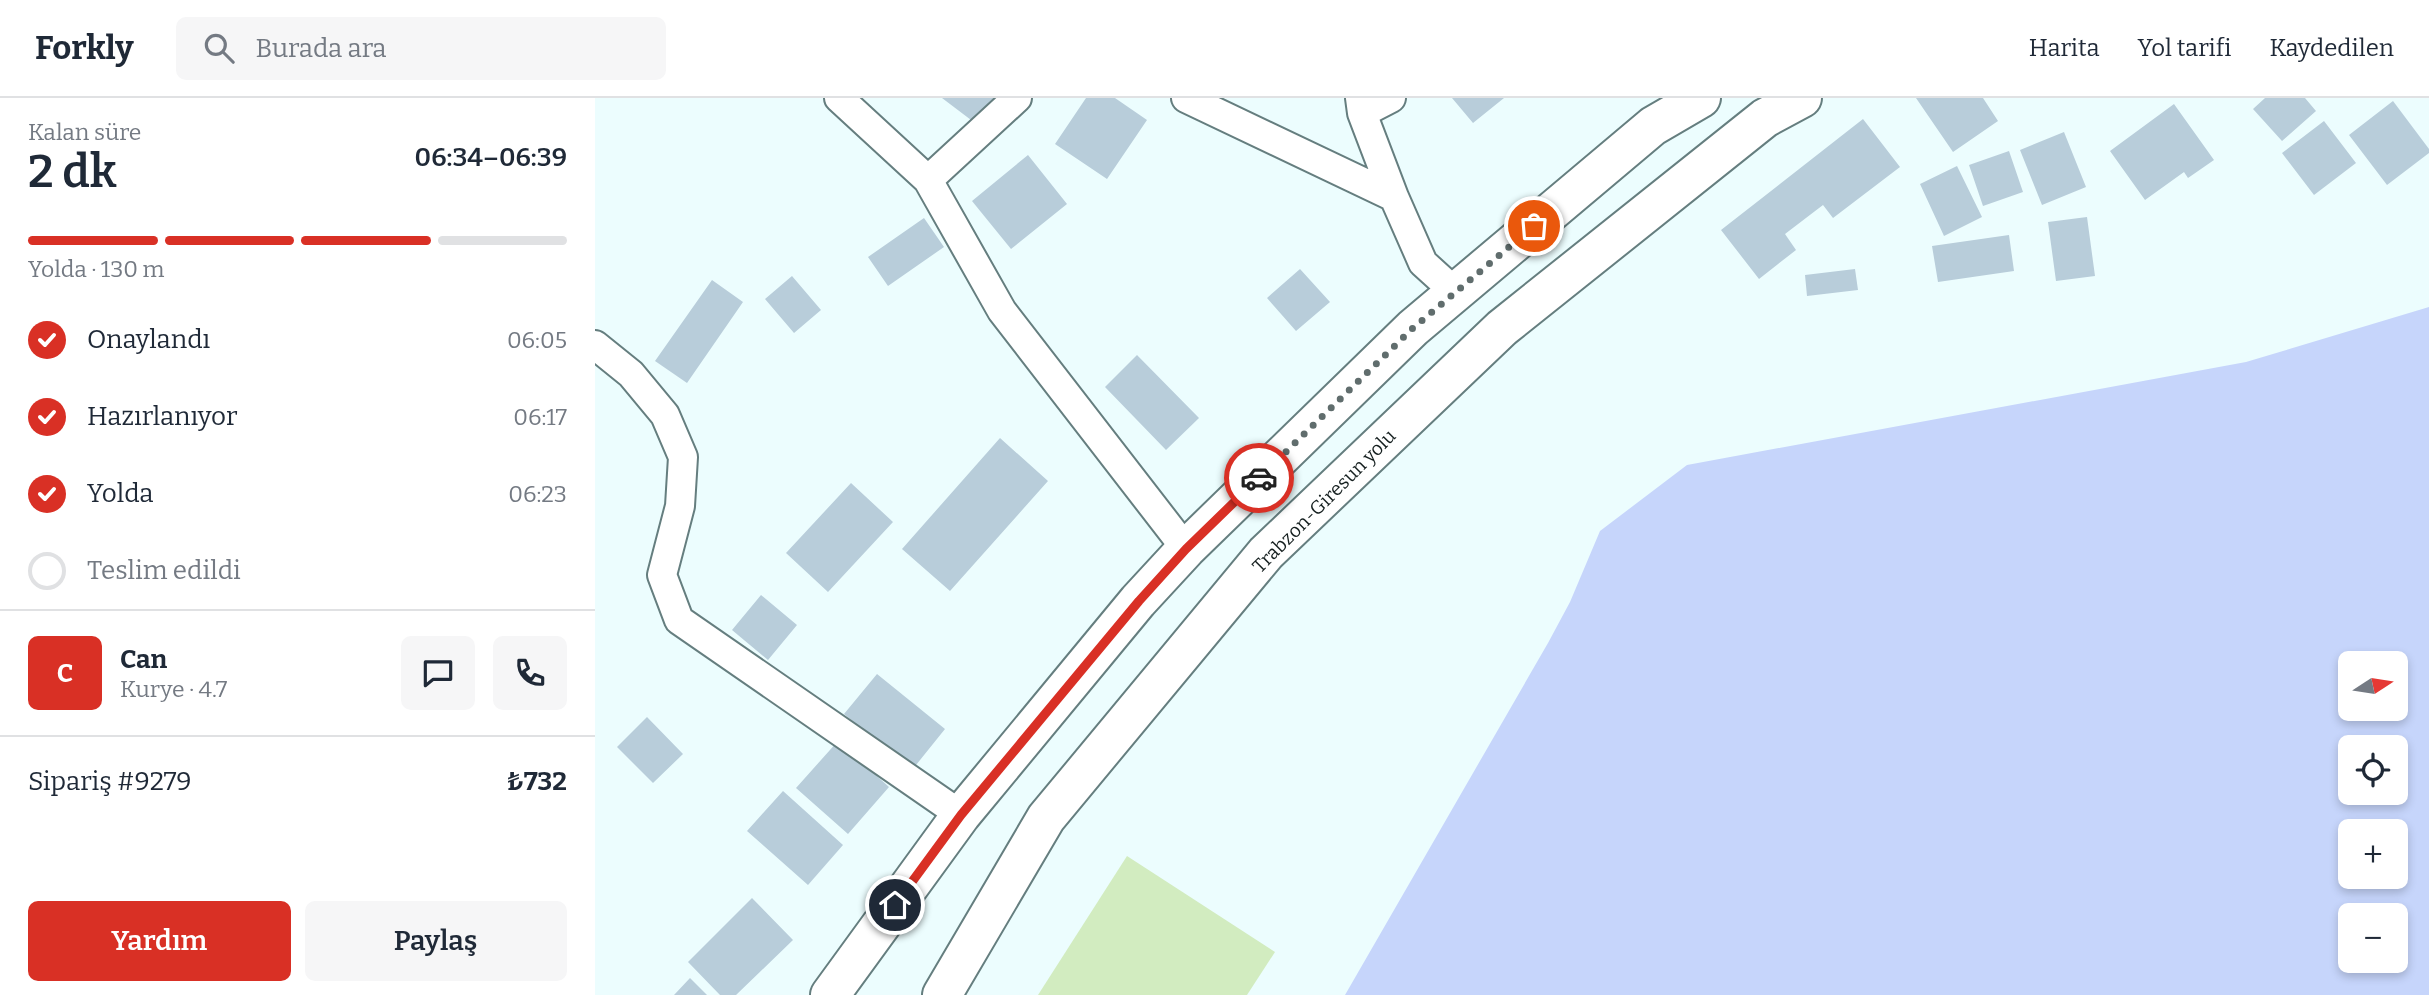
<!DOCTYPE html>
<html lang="tr">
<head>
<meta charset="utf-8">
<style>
  body { margin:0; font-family:Bitter,serif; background:#f6f6f7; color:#1f2937; height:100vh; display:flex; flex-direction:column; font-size:26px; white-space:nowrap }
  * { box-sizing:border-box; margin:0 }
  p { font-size:23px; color:#747a83 }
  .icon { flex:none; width:38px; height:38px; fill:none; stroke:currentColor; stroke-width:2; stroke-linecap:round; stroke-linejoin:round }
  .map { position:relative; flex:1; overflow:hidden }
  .side { display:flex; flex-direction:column; background:#fff; width:595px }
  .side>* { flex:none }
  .needle { width:46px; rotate:78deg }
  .buttons { position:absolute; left:1743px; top:553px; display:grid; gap:14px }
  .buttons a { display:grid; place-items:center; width:70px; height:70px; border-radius:10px; background:#fff; box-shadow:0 4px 10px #0003; font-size:35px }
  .pin { position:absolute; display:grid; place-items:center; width:60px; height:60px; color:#fff; margin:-30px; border:4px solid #fff; border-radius:50%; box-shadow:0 2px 7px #0007 }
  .courier { position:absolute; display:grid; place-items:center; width:70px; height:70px; margin:-35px; border:5px solid #d93025; border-radius:50%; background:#fff; color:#222; box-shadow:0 2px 9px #0007 }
  .headline em { font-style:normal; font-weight:600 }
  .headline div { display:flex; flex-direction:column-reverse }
  .headline { display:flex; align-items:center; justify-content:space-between; height:119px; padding:0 28px }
  h1 { font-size:46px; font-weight:600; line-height:52px }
  .bar { display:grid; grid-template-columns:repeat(4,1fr); gap:10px 7px; align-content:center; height:84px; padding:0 28px }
  .bar i { height:9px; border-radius:5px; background:#e0e1e3 }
  .bar .active { background:#d93025 }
  .bar p { grid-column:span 4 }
  .line { display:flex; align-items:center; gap:18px; padding:0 28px; border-top:2px solid #e0e1e3 }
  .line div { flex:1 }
  .round { display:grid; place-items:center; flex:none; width:74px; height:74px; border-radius:10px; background:#f6f6f7 }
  ol { padding:0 28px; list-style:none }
  li { display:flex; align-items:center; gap:21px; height:77px }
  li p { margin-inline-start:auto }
  li .icon { padding:7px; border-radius:50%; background:#d93025; color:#fff; stroke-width:4 }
  li:last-child { color:#747a83 }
  li i { width:38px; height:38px; border:4px solid #e0e1e3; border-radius:50% }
  .primary-button { display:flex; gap:14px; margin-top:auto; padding:14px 28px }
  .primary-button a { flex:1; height:80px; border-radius:10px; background:#d93025; color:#fff; font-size:28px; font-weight:600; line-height:80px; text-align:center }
  .primary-button a+a { background:#f6f6f7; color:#1f2937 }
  header { display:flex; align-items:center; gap:42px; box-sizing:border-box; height:98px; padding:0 35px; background:#fff; border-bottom:2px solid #e0e1e3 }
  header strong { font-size:33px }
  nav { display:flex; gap:38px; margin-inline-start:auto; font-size:24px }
  .search { width:490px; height:63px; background:#f6f6f7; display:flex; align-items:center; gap:18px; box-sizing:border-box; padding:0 24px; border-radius:10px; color:#747a83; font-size:26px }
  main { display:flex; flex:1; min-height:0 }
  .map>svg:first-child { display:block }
</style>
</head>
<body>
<header>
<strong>Forkly</strong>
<div class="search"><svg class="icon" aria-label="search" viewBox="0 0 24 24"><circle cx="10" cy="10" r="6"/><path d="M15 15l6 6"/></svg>Burada ara</div>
<nav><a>Harita</a><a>Yol tarifi</a><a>Kaydedilen</a></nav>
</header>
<main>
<section class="side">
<div class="headline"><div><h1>2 dk</h1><p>Kalan süre</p></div><em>06:34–06:39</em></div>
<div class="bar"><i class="active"></i><i class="active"></i><i class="active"></i><i></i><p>Yolda · 130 m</p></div>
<ol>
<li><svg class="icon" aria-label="check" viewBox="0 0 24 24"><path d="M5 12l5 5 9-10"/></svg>Onaylandı<p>06:05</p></li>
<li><svg class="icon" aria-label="check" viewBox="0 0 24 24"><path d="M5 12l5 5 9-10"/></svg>Hazırlanıyor<p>06:17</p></li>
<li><svg class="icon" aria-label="check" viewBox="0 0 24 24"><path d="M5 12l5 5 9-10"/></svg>Yolda<p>06:23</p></li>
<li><i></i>Teslim edildi</li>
</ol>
<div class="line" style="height:126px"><b class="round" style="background:#d93025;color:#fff">C</b><div><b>Can</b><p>Kurye · 4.7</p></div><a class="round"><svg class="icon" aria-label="chat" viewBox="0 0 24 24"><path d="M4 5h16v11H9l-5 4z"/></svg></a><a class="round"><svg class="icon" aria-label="phone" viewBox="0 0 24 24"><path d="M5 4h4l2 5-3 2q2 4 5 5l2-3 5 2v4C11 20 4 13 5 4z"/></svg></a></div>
<div class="line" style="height:91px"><div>Sipariş #9279</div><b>₺732</b></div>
<div class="primary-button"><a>Yardım</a><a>Paylaş</a></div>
</section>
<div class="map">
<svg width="1834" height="897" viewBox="0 0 1834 897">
  <rect width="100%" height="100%" fill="#ecfdfe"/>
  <path fill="#d2ecc0" d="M532,758l148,96 -28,43h-209z"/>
  <path fill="#c6d5fb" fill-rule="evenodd" d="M1834,209v688h-1084l203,-352 22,-41 30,-71 87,-66 559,-103zM1755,565h46v46h-46zM1755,649h46v46h-46zM1755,733h46v46h-46zM1755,817h46v46h-46z"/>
  <path fill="#b8cdda" d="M347,0h52l-19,25z
    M491,0h29l32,22 -40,59 -52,-35z
    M857,0h52l-31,25z
    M1321,0h67l15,23 -45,31z
    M1670,0h40l11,13 -34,30 -29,-32z
    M1798,3l36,48v4l-42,32 -38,-50z
    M1579,6l40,56 -26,18 -4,-6 -39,28 -35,-49z
    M1268,21l37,48 -67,51 -10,-13 -38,29 11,16 -37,29 -38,-49z
    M1729,23l32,42 -42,32 -32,-42z
    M1469,34l22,55 -44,18 -22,-55z
    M1414,53l14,41 -40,14 -14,-41z
    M433,57l39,49 -56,45 -39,-48z
    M1362,68l25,51 -38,19 -24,-52z
    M1492,119l8,59 -39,5 -8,-59z
    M329,120l20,29 -56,39 -20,-29z
    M1414,137l5,36 -76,11 -6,-36z
    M705,171l30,33 -34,29 -29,-33z
    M1260,171l3,21 -51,6 -2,-21z
    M197,178l29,34 -27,23 -29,-34z
    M117,182l31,22 -56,81 -32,-22z
    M542,257l62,63 -33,32 -61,-63z
    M405,340l48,43 -98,110 -48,-42z
    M256,385l42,39 -65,70 -42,-39z
    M166,497l36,30 -29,35 -36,-30z
    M282,576l68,55 -33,41 -68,-56z
    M52,619l36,37 -30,29 -36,-36z
    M243,643l51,46 -41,47 -52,-46z
    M188,693l60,54 -35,40 -61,-54z
    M157,800l41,42 -57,55h-16l-32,-33z
    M95,880l17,17h-33z"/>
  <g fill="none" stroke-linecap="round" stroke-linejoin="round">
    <defs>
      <path id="minor" d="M244,0l89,82 74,131 184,238
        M591,0l208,99 29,66 32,29
        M765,0l2,15 32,84
        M767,15l29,-15
        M333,82l89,-82
        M0,247l36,29 34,41 18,42 -3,49 -18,69 17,45 282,195"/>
      <path id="highway" d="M235,897l131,-180 177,-214 48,-52 227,-221 240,-202 48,-28
        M347,897l104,-177 220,-265 236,-225 263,-210 37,-20"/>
    </defs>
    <use href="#minor" stroke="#657e7f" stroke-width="32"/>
    <use href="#highway" stroke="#657e7f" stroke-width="42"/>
    <use href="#minor" stroke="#fff" stroke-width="28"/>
    <use href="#highway" stroke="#fff" stroke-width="38"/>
  </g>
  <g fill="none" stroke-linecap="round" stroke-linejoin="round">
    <path stroke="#606d6d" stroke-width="7" stroke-dasharray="0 12.6" d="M664,380l154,-150 121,-102"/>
    <path stroke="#d93025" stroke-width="9" d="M300,807l66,-90 178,-214 47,-52 73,-71"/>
  </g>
  <g text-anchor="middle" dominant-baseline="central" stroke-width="7" stroke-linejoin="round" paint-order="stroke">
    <g font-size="19" fill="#151f1f" stroke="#fff">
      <text transform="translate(729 403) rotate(-45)">Trabzon-Giresun yolu</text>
    </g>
  </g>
</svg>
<div class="buttons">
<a><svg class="needle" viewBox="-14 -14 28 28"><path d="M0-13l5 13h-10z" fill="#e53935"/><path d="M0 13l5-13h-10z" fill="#747a83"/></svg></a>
<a><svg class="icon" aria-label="locate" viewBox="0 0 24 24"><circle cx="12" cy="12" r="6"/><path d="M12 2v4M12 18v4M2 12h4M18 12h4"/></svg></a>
<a>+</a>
<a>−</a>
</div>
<div class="pin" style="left:939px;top:128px;background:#ea580c"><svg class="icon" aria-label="bag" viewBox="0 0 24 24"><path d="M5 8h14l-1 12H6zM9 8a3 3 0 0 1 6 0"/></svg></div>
<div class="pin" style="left:300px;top:807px;background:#1f2937"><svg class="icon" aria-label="home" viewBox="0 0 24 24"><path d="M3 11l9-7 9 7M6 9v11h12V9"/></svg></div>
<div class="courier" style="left:664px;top:380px"><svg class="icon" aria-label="car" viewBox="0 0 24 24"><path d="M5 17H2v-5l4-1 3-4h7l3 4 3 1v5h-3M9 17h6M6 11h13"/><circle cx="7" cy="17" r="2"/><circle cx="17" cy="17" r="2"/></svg></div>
</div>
</main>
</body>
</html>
